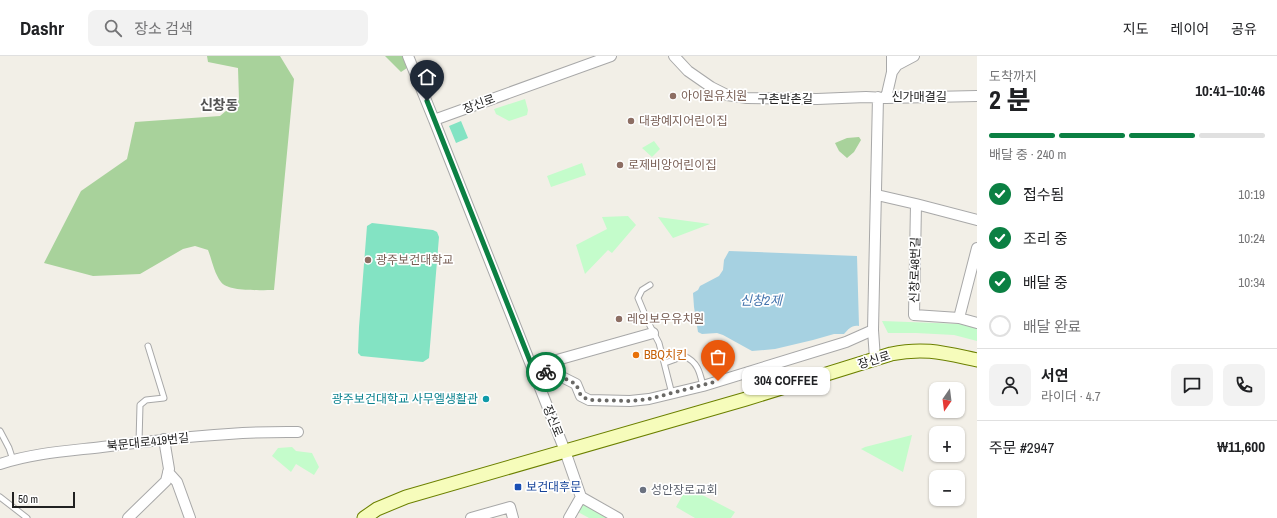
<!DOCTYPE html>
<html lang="ko">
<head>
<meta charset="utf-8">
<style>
  body { margin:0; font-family:"Archivo Narrow","Noto Sans KR",sans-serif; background:#f2f2f2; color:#202124; height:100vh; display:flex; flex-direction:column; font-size:15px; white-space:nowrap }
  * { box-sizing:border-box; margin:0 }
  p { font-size:13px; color:#757577 }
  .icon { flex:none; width:22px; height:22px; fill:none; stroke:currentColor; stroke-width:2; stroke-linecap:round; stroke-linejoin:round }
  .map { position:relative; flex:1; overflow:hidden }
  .side { display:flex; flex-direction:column; background:#fff; width:300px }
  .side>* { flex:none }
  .needle { width:26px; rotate:194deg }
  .tools { position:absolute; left:929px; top:326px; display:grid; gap:8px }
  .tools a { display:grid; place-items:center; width:36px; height:36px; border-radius:8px; background:#fff; box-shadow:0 1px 3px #0004; font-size:20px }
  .scale { position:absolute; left:12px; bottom:10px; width:63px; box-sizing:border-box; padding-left:4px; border:2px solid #212121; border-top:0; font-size:11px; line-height:14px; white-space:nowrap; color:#212121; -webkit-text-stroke:3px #fff; paint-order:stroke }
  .pin { position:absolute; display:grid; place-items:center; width:34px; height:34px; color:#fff; margin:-41px -17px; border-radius:50% 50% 50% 0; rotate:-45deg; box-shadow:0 0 4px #0007 }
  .pin .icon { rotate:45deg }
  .courier { position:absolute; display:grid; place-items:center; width:40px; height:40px; margin:-20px; border:3px solid #0b8043; border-radius:50%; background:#fff; color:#222; box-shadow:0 1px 5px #0007 }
  .bubble { position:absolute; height:28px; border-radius:8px; background:#fff; box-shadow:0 1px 3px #0004; font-size:13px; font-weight:800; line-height:28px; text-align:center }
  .headline em { font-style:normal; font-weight:800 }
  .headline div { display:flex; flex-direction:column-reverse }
  .headline { display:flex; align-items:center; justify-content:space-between; height:68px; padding:0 12px }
  h1 { font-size:26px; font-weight:800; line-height:30px }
  .bar { display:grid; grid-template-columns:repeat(4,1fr); gap:6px 4px; align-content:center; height:48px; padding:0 12px }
  .bar i { height:5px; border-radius:3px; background:#e0e0e0 }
  .bar .current { background:#0b8043 }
  .bar p { grid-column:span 4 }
  .line { display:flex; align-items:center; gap:10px; padding:0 12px; border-top:1px solid #e0e0e0 }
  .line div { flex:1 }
  .round { display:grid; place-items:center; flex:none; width:42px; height:42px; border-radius:8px; background:#f2f2f2 }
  ol { padding:0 12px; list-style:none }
  li { display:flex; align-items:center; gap:12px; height:44px }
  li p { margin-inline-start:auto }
  li .icon { padding:4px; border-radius:50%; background:#0b8043; color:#fff; stroke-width:4 }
  li:last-child { color:#757577 }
  li i { width:22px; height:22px; border:2px solid #e0e0e0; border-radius:50% }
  header { display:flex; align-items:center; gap:24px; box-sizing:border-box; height:56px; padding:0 20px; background:#fff; border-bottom:1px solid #e0e0e0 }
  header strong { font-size:19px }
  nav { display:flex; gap:22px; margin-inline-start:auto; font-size:14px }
  .search { width:280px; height:36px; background:#f2f2f2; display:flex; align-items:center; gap:10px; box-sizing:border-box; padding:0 14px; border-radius:8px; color:#757577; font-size:15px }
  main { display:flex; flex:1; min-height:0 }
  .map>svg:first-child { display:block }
</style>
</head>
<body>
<header>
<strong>Dashr</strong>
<div class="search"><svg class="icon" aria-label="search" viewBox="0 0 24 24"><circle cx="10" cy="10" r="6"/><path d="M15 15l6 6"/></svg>장소 검색</div>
<nav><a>지도</a><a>레이어</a><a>공유</a></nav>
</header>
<main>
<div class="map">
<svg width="977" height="462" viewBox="0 0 977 462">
  <rect width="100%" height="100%" fill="#f2efe7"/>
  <path fill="#a8d29b" d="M207,0h73l14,23 -20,211c-12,0 -46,2 -53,-8 -7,-9 -9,-22 -13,-32l-13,-4 -12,3 -43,25 -47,2 -49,-13 37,-72 46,-32 8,-37 85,-6 19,-16 -1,-32 -30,-6z
    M385,0h18l4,12 -6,4z
    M859,81l2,3 -7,12 -7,6 -8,-7 -4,-8 12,-5z"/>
  <path fill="#c4fccb" d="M525,43l3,11 -1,5 -18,6 -13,-7 -2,-5z
    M654,85l6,8 -8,8 -10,-9z
    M582,107l4,12 -35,12 -4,-11z
    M628,160l8,9 -24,28 -4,-3 -23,24 -9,-29 31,-16 -5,-12z
    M658,161l52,7 -37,14z
    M882,265l80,3 15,4v13l-23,-6 -38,-2h-28z
    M912,379l-9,37 -42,-23 4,-2z
    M292,391l4,4 16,2 7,14 -5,8 -18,-11 -5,8 -19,-16 6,-8z
    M687,431l48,25 -4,6h-36l-19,-11z
    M583,447l26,15h-20l-11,-6z"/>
  <path fill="#83e3c3" d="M461,65l7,17 -12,5 -7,-17z
    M372,167l61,7 4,2 2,5 -10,121 -6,4 -62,-6 -3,-3 1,-26 8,-101z"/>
  <path fill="#a6d1e1" d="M729,195l128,5 2,70c-8,-1 -10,3 -15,8h-10l-21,6 -38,9 -23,2 -29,-16 -6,-2 -15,1 -4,-2 -4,-25 -1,-14 5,-3 2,-4 19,-10 4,-6 1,-10z"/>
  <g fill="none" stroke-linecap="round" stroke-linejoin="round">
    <defs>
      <path id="service" d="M650,229l-8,5 -4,8 10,24 11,21 13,51
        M665,307l19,-7c14,6 16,17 19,30
        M0,375l9,17 4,12
        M139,386l1,-37 6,-5 18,-2 -16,-52
        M0,441l27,21"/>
      <path id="minor" d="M408,0l26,64
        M611,0l-177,64 131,331 16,46 37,21
        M674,0l14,15 23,16 16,8 20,3 70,1 49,-2 20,1 91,-2
        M892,0v16
        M897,9l17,-9
        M886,42l6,-26 5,-7 4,-9
        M877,139l39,9 61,16
        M916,148l-2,111 45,3 18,5
        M959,262l18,-70
        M875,303l-2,-29 5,-233
        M532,311l10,4 22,7 12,6 5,12 8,4 41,1 19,-2 54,-13 143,-44 27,-12
        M532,311l121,-34
        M0,408c33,-11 68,-13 102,-17 65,-8 130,-16 196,-15
        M168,416l9,10 13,36
        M128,462l38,-37 3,-12 -5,-30
        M471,462l39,-11 3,11
        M569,462l12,-21"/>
      <path id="secondary" d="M364,462l13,-9 29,-12 340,-98 145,-45c34,-7 53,-1 86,6"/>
    </defs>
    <use href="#service" stroke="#a8a8a8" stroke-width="7"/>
    <use href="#minor" stroke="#a8a8a8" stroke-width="12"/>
    <use href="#secondary" stroke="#6c8000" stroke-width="15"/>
    <use href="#service" stroke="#fff" stroke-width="5"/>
    <use href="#minor" stroke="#fff" stroke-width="10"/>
    <use href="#secondary" stroke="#f6fcbb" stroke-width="13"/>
  </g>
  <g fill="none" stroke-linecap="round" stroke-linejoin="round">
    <path stroke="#6a6966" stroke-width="4" stroke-dasharray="0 7.2" d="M546,316l18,6 12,6 5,12 8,4 41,1 19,-2 69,-18"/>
    <path stroke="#0b8043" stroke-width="5" d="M427,45l105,265 14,6"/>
  </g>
  <g fill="#8d6e63" stroke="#fff" stroke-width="1.5">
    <circle cx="673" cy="40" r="4"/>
    <circle cx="631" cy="65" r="4"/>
    <circle cx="620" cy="109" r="4"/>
    <circle cx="368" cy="204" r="4"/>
    <circle cx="619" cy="263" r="4"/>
  </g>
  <circle fill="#e8710a" stroke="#fff" stroke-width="1.5" cx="636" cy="299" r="4"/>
  <circle fill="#0f9aa8" stroke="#fff" stroke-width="1.5" cx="486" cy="343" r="4"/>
  <rect fill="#1a4fb4" stroke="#fff" stroke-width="1.5" x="514" y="427" width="8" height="8" rx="2"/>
  <circle fill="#6b7280" stroke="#fff" stroke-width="1.5" cx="643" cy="434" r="4"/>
  <g text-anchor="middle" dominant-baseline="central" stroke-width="3.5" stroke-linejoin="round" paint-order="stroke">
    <g font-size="12" fill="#785e54" stroke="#fff" text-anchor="start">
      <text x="681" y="40">아이원유치원</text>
      <text x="639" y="65">대광예지어린이집</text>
      <text x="628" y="109">로제비앙어린이집</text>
      <text x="376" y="204">광주보건대학교</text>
      <text x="627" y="263">레인보우유치원</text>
    </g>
    <g font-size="12" fill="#212121" stroke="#fff">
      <text x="919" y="41">신가매결길</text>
      <text x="785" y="43">구촌반촌길</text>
      <text transform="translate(479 48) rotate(-20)">장신로</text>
      <text transform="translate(915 214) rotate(-89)">신창로48번길</text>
      <text transform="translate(874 304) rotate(-17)">장신로</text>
      <text transform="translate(553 365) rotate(68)">장신로</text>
      <text transform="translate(148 386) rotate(-6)">북문대로419번길</text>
    </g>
    <g font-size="12" fill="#c56008" stroke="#fff" text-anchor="start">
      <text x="644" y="299">BBQ치킨</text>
    </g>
    <g font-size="12" fill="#0d838f" stroke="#fff" text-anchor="end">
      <text x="478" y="343">광주보건대학교 사무엘생활관</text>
    </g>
    <g font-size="12" fill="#164399" stroke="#fff" text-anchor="start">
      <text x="526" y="431">보건대후문</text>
    </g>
    <g font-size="12" fill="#5b616d" stroke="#fff" text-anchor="start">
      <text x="651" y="434">성안장로교회</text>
    </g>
    <g font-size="13" font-style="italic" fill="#4575ae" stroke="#fff">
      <text x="761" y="244">신창2제</text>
    </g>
    <g font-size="14" font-weight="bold" fill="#545454" stroke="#fff">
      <text x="219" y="49">신창동</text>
    </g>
  </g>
</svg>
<div class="tools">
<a><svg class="needle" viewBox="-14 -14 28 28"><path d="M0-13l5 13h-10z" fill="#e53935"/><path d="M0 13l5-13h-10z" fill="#757577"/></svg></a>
<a>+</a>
<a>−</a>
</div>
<div class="scale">50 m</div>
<div class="pin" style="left:718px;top:325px;background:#ea580c"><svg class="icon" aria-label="bag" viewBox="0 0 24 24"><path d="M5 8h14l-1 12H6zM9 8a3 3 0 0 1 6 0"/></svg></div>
<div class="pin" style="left:427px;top:45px;background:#1f2937"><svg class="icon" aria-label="home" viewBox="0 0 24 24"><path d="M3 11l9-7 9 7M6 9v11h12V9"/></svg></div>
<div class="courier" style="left:546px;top:316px"><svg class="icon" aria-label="bike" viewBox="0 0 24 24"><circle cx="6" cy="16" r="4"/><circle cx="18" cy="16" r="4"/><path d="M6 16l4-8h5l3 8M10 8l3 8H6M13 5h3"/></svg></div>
<div class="bubble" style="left:742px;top:311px;width:88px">304 COFFEE</div>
</div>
<section class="side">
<div class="headline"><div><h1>2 분</h1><p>도착까지</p></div><em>10:41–10:46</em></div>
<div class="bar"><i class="current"></i><i class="current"></i><i class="current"></i><i></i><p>배달 중 · 240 m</p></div>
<ol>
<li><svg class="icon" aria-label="check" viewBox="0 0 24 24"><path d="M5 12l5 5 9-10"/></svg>접수됨<p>10:19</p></li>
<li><svg class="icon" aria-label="check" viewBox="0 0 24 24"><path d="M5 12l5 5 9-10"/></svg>조리 중<p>10:24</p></li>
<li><svg class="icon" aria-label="check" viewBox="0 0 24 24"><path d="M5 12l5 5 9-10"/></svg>배달 중<p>10:34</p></li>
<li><i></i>배달 완료</li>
</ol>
<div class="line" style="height:72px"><a class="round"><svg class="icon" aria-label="person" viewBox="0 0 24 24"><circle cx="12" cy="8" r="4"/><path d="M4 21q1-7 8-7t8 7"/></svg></a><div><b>서연</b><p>라이더 · 4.7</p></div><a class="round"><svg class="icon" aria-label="chat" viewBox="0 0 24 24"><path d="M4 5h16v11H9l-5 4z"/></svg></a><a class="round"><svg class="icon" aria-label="phone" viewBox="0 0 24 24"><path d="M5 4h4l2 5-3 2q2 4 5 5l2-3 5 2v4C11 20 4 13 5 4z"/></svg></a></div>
<div class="line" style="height:52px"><div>주문 #2947</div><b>₩11,600</b></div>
</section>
</main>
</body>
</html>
